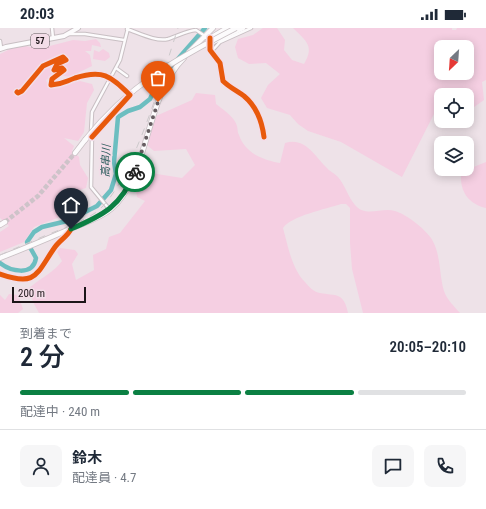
<!DOCTYPE html>
<html lang="ja">
<head>
<meta charset="utf-8">
<style>
  body { margin:0; font-family:"Roboto Condensed","Noto Sans JP",sans-serif; background:#f6f6f7; color:#1f2937; height:100vh; display:flex; flex-direction:column; font-size:15px; white-space:nowrap }
  * { box-sizing:border-box; margin:0 }
  p { font-size:13px; color:#747a83 }
  .icon { flex:none; width:22px; height:22px; fill:none; stroke:currentColor; stroke-width:2; stroke-linecap:round; stroke-linejoin:round }
  .map { position:relative; height:285px; overflow:hidden }
  .drawer { display:flex; flex-direction:column; background:#fff; flex:1 }
  .drawer>* { flex:none }
  .needle { width:26px; rotate:205deg }
  .tools { position:absolute; left:434px; top:12px; display:grid; gap:8px }
  .tools a { display:grid; place-items:center; width:40px; height:40px; border-radius:8px; background:#fff; box-shadow:0 2px 10px #0003; font-size:20px }
  .scale { position:absolute; left:12px; bottom:10px; width:74px; box-sizing:border-box; padding-left:4px; border:2px solid #1c1518; border-top:0; font-size:11px; line-height:14px; white-space:nowrap; color:#1c1518; -webkit-text-stroke:3px #f3dde8; paint-order:stroke }
  .pin { position:absolute; display:grid; place-items:center; width:34px; height:34px; color:#fff; margin:-41px -17px; border-radius:50% 50% 50% 0; rotate:-45deg; box-shadow:0 0 4px #0007 }
  .pin .icon { rotate:45deg }
  .courier { position:absolute; display:grid; place-items:center; width:40px; height:40px; margin:-20px; border:3px solid #0b8043; border-radius:50%; background:#fff; color:#222; box-shadow:0 1px 5px #0007 }
  .head em { font-style:normal; font-weight:600 }
  .head div { display:flex; flex-direction:column-reverse }
  .head { display:flex; align-items:center; justify-content:space-between; height:68px; padding:0 20px }
  h1 { font-size:26px; font-weight:600; line-height:30px }
  .bar { display:grid; grid-template-columns:repeat(4,1fr); gap:6px 4px; align-content:center; height:48px; padding:0 20px }
  .bar i { height:5px; border-radius:3px; background:#e0e1e3 }
  .bar .current { background:#0b8043 }
  .bar p { grid-column:span 4 }
  .line { display:flex; align-items:center; gap:10px; padding:0 20px; border-top:1px solid #e0e1e3 }
  .line div { flex:1 }
  .round { display:grid; place-items:center; flex:none; width:42px; height:42px; border-radius:8px; background:#f6f6f7 }
  .status { display:flex; justify-content:space-between; align-items:center; height:28px; padding:0 20px; background:#fff; direction:ltr }
  .status svg { height:11px; fill:currentColor }
  .map>svg:first-child { display:block }
</style>
</head>
<body>
<div class="status"><b>20:03</b><svg viewBox="0 0 49 12"><path d="M0 12V9h3v3zM5 12V6h3v6zM10 12V3h3v9zM15 12V0h3v12zM26 1h20v11H26zM47 4h2v5h-2z"/></svg></div>
<div class="map">
<svg width="486" height="285" viewBox="0 0 486 285">
  <rect width="100%" height="100%" fill="#eee2e8"/>
  <path fill="#f5cfe2" fill-rule="evenodd" d="M263,0h14l8,12 -1,10 8,10 12,4c11,-18 2,-23 -11,-36h159v2h4l1,-2h29v52l-4,2 2,18 -17,12v-17h-26v17h-6l-33,65 -61,-35 -33,-11 -10,-7 -8,-9 -23,-7 -6,-10 7,-13 12,-11 -14,-11 -17,1 -11,-6 -3,-11 3,-8 15,-4zM441,19h26v26h-26z
    M96,11l4,4 1,4 -9,-2 -1,6h-6l5,4 2,11 -22,11 -17,-3 -7,6 3,8 31,-7 12,3 2,6 -7,13 -3,29 -6,9 -14,-3 10,8 -2,5 7,6 1,8 8,13 -2,10 -16,5v15l-10,9 -26,10 -10,15 -24,10v-20l9,-6 -9,-8v-164l10,-5 16,-3 12,3 35,-9 12,1z
    M103,21l6,4 1,4 -5,4 -12,-2 1,-9 5,2z
    M196,65l19,2 1,9c6,5 19,13 21,22 1,3 0,6 2,9 6,18 24,25 41,28l5,-20c20,-6 29,12 41,24 3,4 8,6 12,10 7,8 10,20 17,28 11,13 26,2 40,6 11,3 30,18 36,27 10,15 8,36 13,53 3,9 10,15 16,22h-97l-11,-44 -2,-26v-35l-4,-4h-5c-15,5 -50,12 -58,24 5,18 9,41 22,54 3,4 9,10 15,11 16,3 24,-1 28,20h-309l-6,-11 -4,-14c12,-10 25,-16 33,-27l-5,-9 3,-4 15,2 3,4 -6,10 4,16 18,-10 -1,-15 13,-6 3,-12 11,-4 25,-32 -8,-4 -2,-14 4,-15 18,6 25,4 13,-13 -9,-16 -32,2 -7,-6 9,-29 36,-16z
    M486,134v46c-17,-4 -26,-16 -25,-33l5,-5z
    M9,266l9,1 5,14 -5,4h-18v-18l5,5z"/>
  <g fill="none" stroke-linecap="round" stroke-linejoin="round">
    <path stroke="#6cbec0" stroke-width="4.5" d="M0,235c10,8 33,14 36,-5l-9,-16 7,-10 8,-5 25,-6 30,-15 14,-16 5,-16 -2,-12 4,-45 10,-6 12,-4 10,-8 6,-13 21,-26 28,-32"/>
    <path stroke="#cec3c9" stroke-width="4.5" stroke-dasharray="4.5 2" stroke-linecap="butt" d="M5,194l33,-26 37,-43"/>
    <defs>
      <path id="street" d="M52,0l1,10
        M127,1c12,4 29,13 41,10 10,-3 18,-8 28,-9l9,6
        M69,6h16l39,6
        M0,13l1,7
        M210,14v8l10,13 3,18c6,6 14,10 21,15 13,11 18,25 20,41
        M211,24l9,-10 31,-14
        M116,40l11,8
        M17,64l1,1 4,-2 21,-25 20,-9 3,3 -9,4 -3,6 8,-2 2,2 -12,9 -1,6c13,-1 12,-3 23,-7 27,-9 35,-3 55,16
        M91,103l1,-19 28,-52 8,-32
        M92,108l-1,51 19,23
        M92,109l13,-17
        M0,246c36,13 36,0 55,-27 4,-6 12,-11 16,-18"/>
      <path id="primary" d="M0,21l6,-2 58,-11 14,-8"/>
      <path id="highway" d="M205,8l8,6 30,-14
        M205,8l7,1 15,-9
        M189,24l24,-24
        M75,125l10,-13
        M0,197l5,-3
        M0,230c23,-9 47,-19 70,-29 14,-6 29,-10 41,-20 39,-33 33,-111 73,-151"/>
    </defs>
    <use href="#street" stroke="#c8bfc3" stroke-width="4.5"/>
    <use href="#primary" stroke="#c8bfc3" stroke-width="6"/>
    <use href="#highway" stroke="#c8bfc3" stroke-width="6"/>
    <use href="#street" stroke="#fcfbfc" stroke-width="2.5"/>
    <use href="#primary" stroke="#fcfbfc" stroke-width="4"/>
    <use href="#highway" stroke="#fcfbfc" stroke-width="4.5"/>
    <path stroke="#cdcacc" stroke-width="1" stroke-dasharray="7 7" stroke-linecap="butt" d="M0,227c21,-9 41,-18 62,-26 11,-5 23,-9 33,-16 37,-26 68,-140 83,-185"/>
    <defs>
      <path id="highway-bridge" d="M85,112c44,-55 89,-80 151,-112"/>
    </defs>
    <use href="#highway-bridge" stroke="#c8bfc3" stroke-width="6" stroke-linecap="butt"/>
    <use href="#highway-bridge" stroke="#fcfbfc" stroke-width="4.5"/>
    <defs>
      <path id="cycleway" d="M210,10v12l10,13 3,18c6,6 14,10 21,15 13,11 18,25 20,41
        M17,64l1,1 4,-2 21,-25 20,-9 3,3 -9,4 -3,6 8,-2 2,2 -12,9 -1,6c13,-1 13,-3 24,-7 28,-9 35,-2 55,17l-38,42
        M0,246c37,13 36,0 55,-27 5,-7 13,-11 16,-18"/>
    </defs>
    <use href="#cycleway" stroke="#f3dde8" stroke-width="8"/>
    <use href="#cycleway" stroke="#e8590c" stroke-width="5"/>
  </g>
  <g fill="none" stroke-linecap="round" stroke-linejoin="round">
    <path stroke="#665d61" stroke-width="4" stroke-dasharray="0 7.2" d="M135,144l23,-70"/>
    <path stroke="#0b8043" stroke-width="5" d="M71,201c33,-14 50,-23 64,-57"/>
  </g>
  <g text-anchor="middle" dominant-baseline="central" stroke-width="3.5" stroke-linejoin="round" paint-order="stroke">
    <rect fill="#f3dde8" stroke="#5c5156" stroke-width="1" x="31" y="6" width="18" height="14" rx="3"/>
    <g font-size="9" font-weight="bold" fill="#1c1518">
      <text x="40" y="13">57</text>
    </g>
    <g font-size="11" font-style="italic" fill="#2a5c5c" stroke="#f3dde8">
      <text transform="translate(106 133) rotate(-88)">高串川</text>
    </g>
  </g>
</svg>
<div class="tools">
<a><svg class="needle" viewBox="-14 -14 28 28"><path d="M0-13l5 13h-10z" fill="#e53935"/><path d="M0 13l5-13h-10z" fill="#747a83"/></svg></a>
<a><svg class="icon" aria-label="locate" viewBox="0 0 24 24"><circle cx="12" cy="12" r="6"/><path d="M12 2v4M12 18v4M2 12h4M18 12h4"/></svg></a>
<a><svg class="icon" aria-label="layers" viewBox="0 0 24 24"><path d="M12 4l9 5-9 5-9-5zM3 14l9 5 9-5"/></svg></a>
</div>
<div class="scale">200 m</div>
<div class="pin" style="left:158px;top:74px;background:#ea580c"><svg class="icon" aria-label="bag" viewBox="0 0 24 24"><path d="M5 8h14l-1 12H6zM9 8a3 3 0 0 1 6 0"/></svg></div>
<div class="pin" style="left:71px;top:201px;background:#1f2937"><svg class="icon" aria-label="home" viewBox="0 0 24 24"><path d="M3 11l9-7 9 7M6 9v11h12V9"/></svg></div>
<div class="courier" style="left:135px;top:144px"><svg class="icon" aria-label="bike" viewBox="0 0 24 24"><circle cx="6" cy="16" r="4"/><circle cx="18" cy="16" r="4"/><path d="M6 16l4-8h5l3 8M10 8l3 8H6M13 5h3"/></svg></div>
</div>
<section class="drawer">
<div class="head"><div><h1>2 分</h1><p>到着まで</p></div><em>20:05–20:10</em></div>
<div class="bar"><i class="current"></i><i class="current"></i><i class="current"></i><i></i><p>配達中 · 240 m</p></div>
<div class="line" style="height:72px"><a class="round"><svg class="icon" aria-label="person" viewBox="0 0 24 24"><circle cx="12" cy="8" r="4"/><path d="M4 21q1-7 8-7t8 7"/></svg></a><div><b>鈴木</b><p>配達員 · 4.7</p></div><a class="round"><svg class="icon" aria-label="chat" viewBox="0 0 24 24"><path d="M4 5h16v11H9l-5 4z"/></svg></a><a class="round"><svg class="icon" aria-label="phone" viewBox="0 0 24 24"><path d="M5 4h4l2 5-3 2q2 4 5 5l2-3 5 2v4C11 20 4 13 5 4z"/></svg></a></div>
</section>
</body>
</html>
